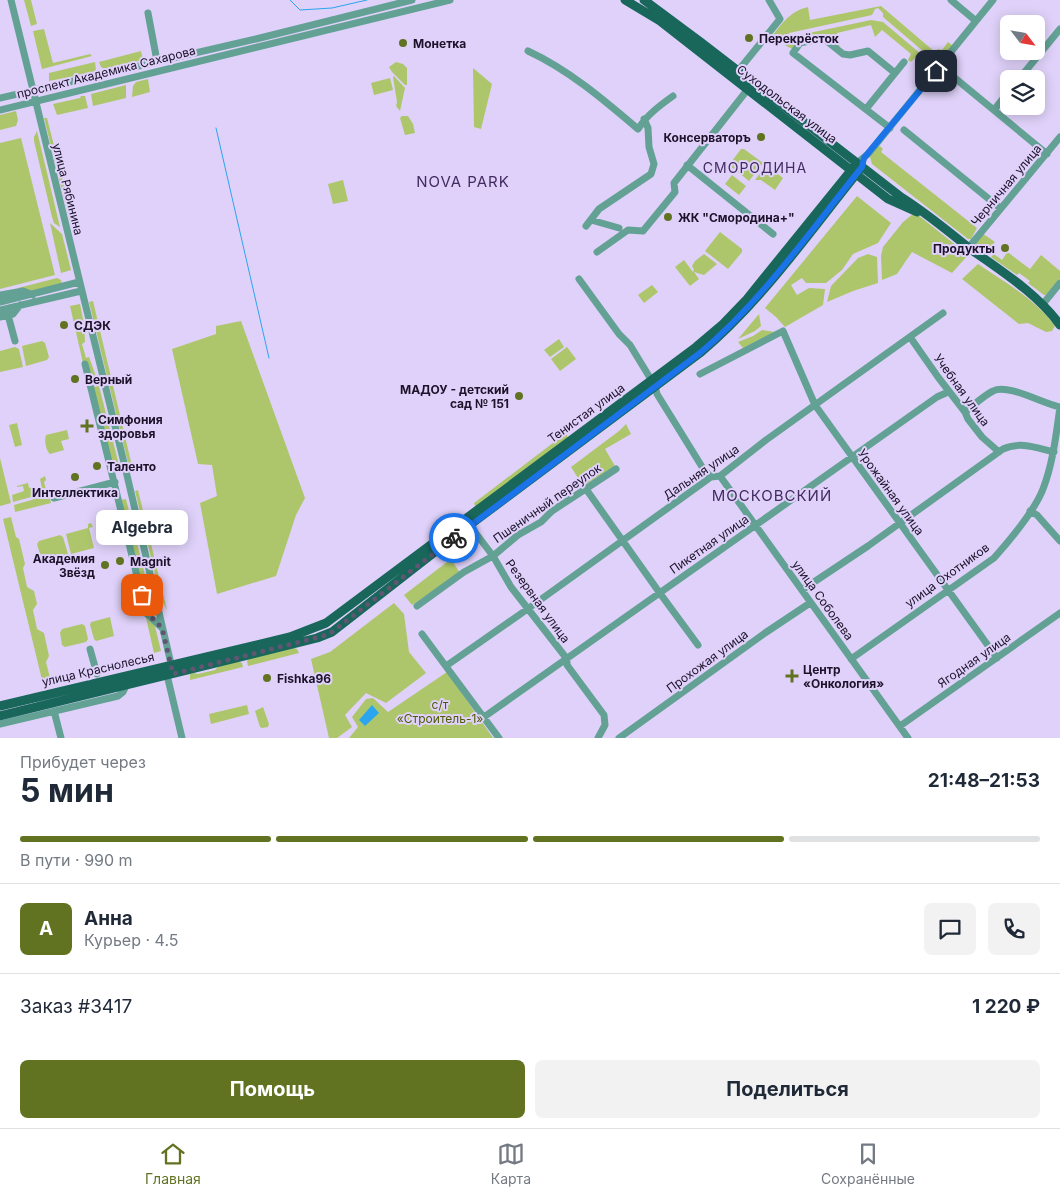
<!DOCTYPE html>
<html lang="ru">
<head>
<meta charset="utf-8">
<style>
  body { margin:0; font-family:Inter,sans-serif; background:#f2f2f3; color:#1f2937; height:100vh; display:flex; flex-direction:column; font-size:19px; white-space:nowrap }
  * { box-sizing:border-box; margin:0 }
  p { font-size:16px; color:#747a83 }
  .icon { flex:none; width:28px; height:28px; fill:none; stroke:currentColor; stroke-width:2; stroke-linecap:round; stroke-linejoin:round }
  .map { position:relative; height:738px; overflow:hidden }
  .side { display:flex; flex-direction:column; background:#fff; flex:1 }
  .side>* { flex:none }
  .needle { width:32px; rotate:121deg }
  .tools { position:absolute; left:1000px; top:15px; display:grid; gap:10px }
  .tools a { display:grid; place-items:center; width:45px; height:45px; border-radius:8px; background:#fff; box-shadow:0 2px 12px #0003; font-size:25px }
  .pin { position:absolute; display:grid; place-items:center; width:42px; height:42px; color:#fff; margin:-21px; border-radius:10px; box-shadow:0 2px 8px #0006 }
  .courier { position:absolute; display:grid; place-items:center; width:50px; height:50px; margin:-25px; border:4px solid #1a73e8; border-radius:50%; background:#fff; color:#222; box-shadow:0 1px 6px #0007 }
  .bubble { position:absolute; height:35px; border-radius:8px; background:#fff; box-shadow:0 2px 12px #0003; font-size:16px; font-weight:700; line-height:35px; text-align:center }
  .summary em { font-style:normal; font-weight:700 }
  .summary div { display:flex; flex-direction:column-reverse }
  .summary { display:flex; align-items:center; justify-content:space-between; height:85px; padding:0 20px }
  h1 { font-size:32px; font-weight:700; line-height:38px }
  .bar { display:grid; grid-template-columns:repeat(4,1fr); gap:8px 5px; align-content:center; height:60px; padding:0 20px }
  .bar i { height:6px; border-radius:4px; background:#e0e1e3 }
  .bar .current { background:#617321 }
  .bar p { grid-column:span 4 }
  .line { display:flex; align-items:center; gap:12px; padding:0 20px; border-top:1px solid #e0e1e3 }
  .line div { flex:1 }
  .round { display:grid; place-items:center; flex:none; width:52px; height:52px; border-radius:8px; background:#f2f2f3 }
  .button { display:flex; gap:10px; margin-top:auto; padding:10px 20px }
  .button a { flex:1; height:58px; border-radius:8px; background:#617321; color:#fff; font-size:20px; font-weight:700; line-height:58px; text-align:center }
  .button a+a { background:#f2f2f3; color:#1f2937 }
  .menu { display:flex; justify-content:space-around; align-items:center; height:70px; border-top:1px solid #e0e1e3; background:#fff; font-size:14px; color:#747a83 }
  .menu a { display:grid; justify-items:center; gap:2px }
  .menu .current { color:#617321 }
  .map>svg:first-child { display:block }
</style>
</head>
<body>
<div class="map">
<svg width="1060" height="738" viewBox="0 0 1060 738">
  <rect width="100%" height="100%" fill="#dfd1f9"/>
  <path fill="#aec66b" d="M24,0h7l6,24 -6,2z
    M881,6l54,46 3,-3 4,1 6,-8 5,4 -21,26 -17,-14 -4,4 -3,-2 3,-6 -29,-24 -7,7 -4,-12 -34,8 3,16 -16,-13 -32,13 -7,-4 5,-8 81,-17 12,2 45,38 3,-2 -48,-41v-4l-5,-5 -3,1 -3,6 -83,18 -8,11 -13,-2c11,-15 21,-31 40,-35l2,13z
    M44,29l9,34 37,-9 2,2 -50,13 -9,-38z
    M141,51l2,9 -38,9 -4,-2 -2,-5z
    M95,62l1,8 -2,2 -45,9v-8z
    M396,62l7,2 4,4v17h-2l-13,-13 -3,-5z
    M473,68l19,16 -11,45 -7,-2z
    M394,76l11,12 -5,23 -4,-5 1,-4 -4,-25z
    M390,78l3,12 -19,5 -3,-12z
    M148,79l2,13 -18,5 1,-11 3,-4z
    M126,85v13l-33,8 -2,-12z
    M81,96h4l3,12 -31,7 -4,-11 27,-6z
    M16,111l2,9 -2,6 -16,4v-15z
    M402,116h6l5,8 2,9 -10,2 -5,-17z
    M44,118h3l29,114 -7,-13z
    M37,131l23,96 -6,-4 -2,-6 -18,-76v-4z
    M21,138l34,137 -55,14v-146z
    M880,146l3,3 -2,3 96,76 -6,11h-3l-96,-75 -2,-7 7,-10z
    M741,149h3l19,14 -14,18 -20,-16z
    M766,165l17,13 -8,12 -14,-10h-6z
    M732,175l14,11 -7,9 -14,-11z
    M343,180l5,21 -15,3 -5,-20z
    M857,196l34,27 -13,20 -25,11 -11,16 -16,13h-20l-4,-5 -11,7 6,10 12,-7 16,1 -2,16 -38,22 -9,-10 -11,-9z
    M913,214l5,1 50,40 -16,18 -40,-21 -15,22 -15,6 -1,-24 2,-9 20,-25z
    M50,223l12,11 9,36 -10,3z
    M720,232l22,17v3l-14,17 -23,-18z
    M982,233l13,9 -8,8 3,2 -2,2 -12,-9v-2z
    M1001,247l29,22 11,-14 19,16v7l-14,17h-2l-16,-12 2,-2 -11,-8 -2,2 -26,-18 3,-3 8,6 4,-6 -6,-5z
    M704,254l13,10 -13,11 -10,-3 5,7 -9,7 -15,-19 9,-7 9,12 1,-2 -2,-4 3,-5z
    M868,254l9,3 1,26 -25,8 -26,11 4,-16 27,-28z
    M978,264c28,19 57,35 77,62l-3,5 -6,1 -18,-9 -9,1 -57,-45z
    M57,278l4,2 1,4 -29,7 -15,-3z
    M652,285l6,7 -14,11 -6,-8z
    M93,301l39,165 -3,1 -40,-165z
    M80,304l4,20 1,18 -3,2 4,14 3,-1 9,25 -5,2 -10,-21 -13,-57z
    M759,314l2,12 -6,5 -17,8z
    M241,321l64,177 -9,17 -20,61 -59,18 -17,-91 17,-7 -5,-31 -14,-1 -26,-115 44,-15v-8z
    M762,330l13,2 -32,16 -5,-6 15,-6z
    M559,339l5,8 -14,10 -6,-7z
    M42,341l3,2 4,14 -2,3 -21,6 -4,-20z
    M15,347l4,2 4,18 -23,5v-21z
    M567,347l9,12 -16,12 -9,-12z
    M99,386l21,83 -6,1 -21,-83z
    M17,423l5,22 -7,2 -6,-22z
    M626,424l5,10 -26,15 10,17 -32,20 -12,-19 48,-36z
    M67,430l2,9 -8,2 3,9 -14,4c-4,-3 -6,-14 -4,-19z
    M566,433l2,5 -92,71 -2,-6z
    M0,458l11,45 -11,3z
    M45,476l1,4 -2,2 2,8 3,-1v3l-36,10 -1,-7 12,-4 -1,-5 -6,1v-1l11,-3 1,5 4,-1 1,3 8,-2 -2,-9z
    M138,490l29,120 -6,-11 -26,-108z
    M49,495l2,8 -36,9 -1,-7z
    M126,499l29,116 -7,-4 -27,-111z
    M11,517l5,20 3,2 6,25 -2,4 4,19 7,4 3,13 -4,6 4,19 7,4 5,23 -3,6 5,20 -8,2 -40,-165z
    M91,523l2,4 -4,1 5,20 -23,6 -5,-20 22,-6v-4z
    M60,535l3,2 5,17 -23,6 -4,-2 -4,-14 2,-3z
    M451,559l9,14 -48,32 -8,-10z
    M394,603l10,11 5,38 17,21 -40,30 -20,-10 -21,22 7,12 -15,11h-8l-18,-79 19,-7z
    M110,617l4,19 -18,5 -2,-2 -4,-14 1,-3z
    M146,618l9,8 6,25 -7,2z
    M82,624l3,2 3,13 -2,3 -21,5 -3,-2 -2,-12 2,-4z
    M294,648l3,1 2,4 -51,13 -1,-5 2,-2z
    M238,661l4,2 1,4 -53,13v-6l4,-1 4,1 17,-4c5,-6 15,-7 23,-9z
    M447,672l46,66h-144l9,-11 -6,-10 14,-18 7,-1 15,14z
    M247,705l2,9 -38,10 -2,-10z
    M263,707l6,17 -1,3 -6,1 -2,-1 -5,-16z"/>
  <path fill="#2ba5ed" d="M372,705l7,8 -14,13 -6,-6z"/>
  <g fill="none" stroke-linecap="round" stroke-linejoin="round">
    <path stroke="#2ba5ed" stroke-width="1" d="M290,0l10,10 32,-2 35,-8
      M216,128l53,230"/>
    <path stroke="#63a195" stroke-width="7" d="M11,0l115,471 46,197
      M951,0l25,21
      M148,13l9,48
      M528,51c41,19 76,49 110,78 9,-14 21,-23 35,-33
      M738,71l42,-52 -11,-19
      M950,74l97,80
      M1019,79l41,-50
      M0,98l256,-59 156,-39
      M866,109l38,-47
      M0,110l450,-110
      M994,110l15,-19
      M890,128l-97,-75 7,-10 23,-5 20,16 7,1 18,-4 27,22
      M904,130l96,78
      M857,163l11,-9 125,-154
      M687,165l86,69
      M591,220l28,8
      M586,226l13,-17 52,-35 3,-10 -5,-17 -1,-19 -4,-9
      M969,247l91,-110
      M597,252l31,-22 15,1 32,-39 -1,-9 74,-94
      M579,279l40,55 11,11 25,41 2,8 18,29 29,47 7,7
      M0,295l23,-4 10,4
      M0,302l79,-20
      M1043,304l17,-21
      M0,310l81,-19
      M8,315l7,26
      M0,317l13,-3 7,-9
      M910,337l28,40 27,35 3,7 14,18 17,15
      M85,364l61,249 16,15
      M700,374l83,-43 32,74 182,253
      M965,412c9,-7 18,-16 28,-21 15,-8 50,13 67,16
      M720,476l188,262
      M586,489l73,103 39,53
      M54,498l61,-16
      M1030,511l7,4 23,26
      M468,523l25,33 18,31 56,72v6l37,50 1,10 -7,13
      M802,590l66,-44 135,-97c17,-8 34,-1 51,3
      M417,606l47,-34 29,-16 25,-21 23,-13 11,-11 64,-42
      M422,634l77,104
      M90,649l7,25
      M851,659l143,-101c16,-18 40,-46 49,-69 10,-26 13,-54 17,-82
      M446,666l83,-58 182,-131 9,-1 46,-36 177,-127
      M167,675l15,63
      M54,711l7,27
      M484,717l453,-320 11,-5
      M0,724l118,-28 5,-4 4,-8
      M900,726l160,-113
      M619,738l146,-105 45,-30"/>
    <path stroke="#19675b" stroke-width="9" d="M625,0l35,21 228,178 29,13
      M644,0l58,43 199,154c24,15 46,33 68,51 32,23 68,45 91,77
      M0,706l290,-69 36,-14 370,-276 26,-22 25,-26 110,-136
      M0,716l317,-78 15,-6 131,-102 237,-177c63,-53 110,-122 162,-186"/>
  </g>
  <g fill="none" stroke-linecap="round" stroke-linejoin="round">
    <path stroke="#605572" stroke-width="5" stroke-dasharray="0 9" d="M142,595l4,17 16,16 11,46 150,-38 9,-4 122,-94"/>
    <path stroke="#1a73e8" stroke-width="6" d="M454,538l246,-185c63,-53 110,-122 162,-186l2,-9 72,-87"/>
  </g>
  <g fill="#617321" stroke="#dfd1f9" stroke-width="2">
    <circle cx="749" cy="38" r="5"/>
    <circle cx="403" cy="43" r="5"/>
    <circle cx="761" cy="137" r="5"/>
    <circle cx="668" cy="217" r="5"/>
    <circle cx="1005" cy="248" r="5"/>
    <circle cx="64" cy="325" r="5"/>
    <circle cx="75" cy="379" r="5"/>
    <circle cx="519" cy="396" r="5"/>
    <path d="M84.5 418.5h5v5h5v5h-5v5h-5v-5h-5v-5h5z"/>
    <circle cx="97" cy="466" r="5"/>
    <circle cx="75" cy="477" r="5"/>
    <circle cx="120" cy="561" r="5"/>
    <circle cx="105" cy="565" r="5"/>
    <path d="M789.5 668.5h5v5h5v5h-5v5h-5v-5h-5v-5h5z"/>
    <circle cx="267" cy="678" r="5"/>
  </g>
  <g text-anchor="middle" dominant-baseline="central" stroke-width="4" stroke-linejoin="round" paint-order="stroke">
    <g font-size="12" font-weight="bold" fill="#1c122a" stroke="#dfd1f9" text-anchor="start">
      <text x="759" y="38">Перекрёсток</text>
      <text x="413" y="43">Монетка</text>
      <text x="751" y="137" text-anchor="end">Консерваторъ</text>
      <text x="678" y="217">ЖК "Смородина+"</text>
      <text x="995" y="248" text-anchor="end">Продукты</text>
      <text x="74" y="325">СДЭК</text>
      <text x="85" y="379">Верный</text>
      <text x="509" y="389" text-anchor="end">МАДОУ - детский<tspan x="509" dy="14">сад № 151</tspan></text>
      <text x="98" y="419">Симфония<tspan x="98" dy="14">здоровья</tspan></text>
      <text x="107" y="466">Таленто</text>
      <text x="75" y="492" text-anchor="middle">Интеллектика</text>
      <text x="95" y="558" text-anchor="end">Академия<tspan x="95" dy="14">Звёзд</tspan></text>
      <text x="130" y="561">Magnit</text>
      <text x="803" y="669">Центр<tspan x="803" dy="14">«Онкология»</tspan></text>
      <text x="277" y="678">Fishka96</text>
    </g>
    <g font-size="12" fill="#1c122a" stroke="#dfd1f9">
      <text transform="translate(106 72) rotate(-14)">проспект Академика Сахарова</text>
      <text transform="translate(787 104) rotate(37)">Суходольская улица</text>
      <text transform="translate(1006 185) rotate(-50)">Черничная улица</text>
      <text transform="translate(68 189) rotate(76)">улица Рябинина</text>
      <text transform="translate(962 390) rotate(54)">Учебная улица</text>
      <text transform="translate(586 413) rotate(-36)">Тенистая улица</text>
      <text transform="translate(701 472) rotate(-34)">Дальняя улица</text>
      <text transform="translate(891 492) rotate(54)">Урожайная улица</text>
      <text transform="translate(547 503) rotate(-35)">Пшеничный переулок</text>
      <text transform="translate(709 544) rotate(-35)">Пикетная улица</text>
      <text transform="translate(947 575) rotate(-36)">улица Охотников</text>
      <text transform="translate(823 600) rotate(54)">улица Соболева</text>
      <text transform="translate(538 601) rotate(54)">Резервная улица</text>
      <text transform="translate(974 660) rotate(-35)">Ягодная улица</text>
      <text transform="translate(707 661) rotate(-36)">Прохожая улица</text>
      <text transform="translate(98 669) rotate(-13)">улица Краснолесья</text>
    </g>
    <g font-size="12" fill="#4c5c02" stroke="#dfd1f9">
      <text x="440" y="704">с/т<tspan x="440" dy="14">«Строитель-1»</tspan></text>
    </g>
    <g font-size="14" letter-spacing="1" fill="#422b61" stroke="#dfd1f9">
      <text x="755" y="167">СМОРОДИНА</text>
    </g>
    <g font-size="15" letter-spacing="1" fill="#422b61" stroke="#dfd1f9">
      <text x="463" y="181">NOVA PARK</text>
      <text x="772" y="495">МОСКОВСКИЙ</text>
    </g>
  </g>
</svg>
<div class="tools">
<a><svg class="needle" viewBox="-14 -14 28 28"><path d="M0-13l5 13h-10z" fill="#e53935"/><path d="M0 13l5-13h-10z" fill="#747a83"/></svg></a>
<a><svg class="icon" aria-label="layers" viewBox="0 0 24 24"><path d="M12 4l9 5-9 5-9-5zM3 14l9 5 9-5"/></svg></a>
</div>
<div class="pin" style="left:142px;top:595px;background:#ea580c"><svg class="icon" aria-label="bag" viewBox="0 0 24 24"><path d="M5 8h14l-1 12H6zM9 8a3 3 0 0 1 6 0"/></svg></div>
<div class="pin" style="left:936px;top:71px;background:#1f2937"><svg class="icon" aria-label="home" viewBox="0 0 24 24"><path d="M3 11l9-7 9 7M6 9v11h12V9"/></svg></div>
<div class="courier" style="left:454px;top:538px"><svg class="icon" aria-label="bike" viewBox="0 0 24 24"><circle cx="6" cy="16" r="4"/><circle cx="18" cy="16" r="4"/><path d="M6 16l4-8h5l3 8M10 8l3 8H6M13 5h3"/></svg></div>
<div class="bubble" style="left:96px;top:510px;width:92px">Algebra</div>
</div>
<section class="side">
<div class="summary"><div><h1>5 мин</h1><p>Прибудет через</p></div><em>21:48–21:53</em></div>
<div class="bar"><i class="current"></i><i class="current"></i><i class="current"></i><i></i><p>В пути · 990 m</p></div>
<div class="line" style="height:90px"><b class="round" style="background:#617321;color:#fff">А</b><div><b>Анна</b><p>Курьер · 4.5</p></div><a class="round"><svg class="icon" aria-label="chat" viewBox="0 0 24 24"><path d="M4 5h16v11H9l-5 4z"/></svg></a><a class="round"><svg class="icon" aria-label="phone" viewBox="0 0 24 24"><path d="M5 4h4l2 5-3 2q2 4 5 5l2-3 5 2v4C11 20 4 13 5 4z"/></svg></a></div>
<div class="line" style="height:65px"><div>Заказ #3417</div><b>1 220 ₽</b></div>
<div class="button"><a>Помощь</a><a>Поделиться</a></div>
</section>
<nav class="menu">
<a class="current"><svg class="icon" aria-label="home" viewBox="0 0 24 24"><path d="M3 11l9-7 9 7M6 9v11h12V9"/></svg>Главная</a>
<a><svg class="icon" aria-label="map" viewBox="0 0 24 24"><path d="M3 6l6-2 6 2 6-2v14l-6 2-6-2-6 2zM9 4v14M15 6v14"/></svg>Карта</a>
<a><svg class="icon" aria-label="saved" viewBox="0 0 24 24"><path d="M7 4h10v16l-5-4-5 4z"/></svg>Сохранённые</a>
</nav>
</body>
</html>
